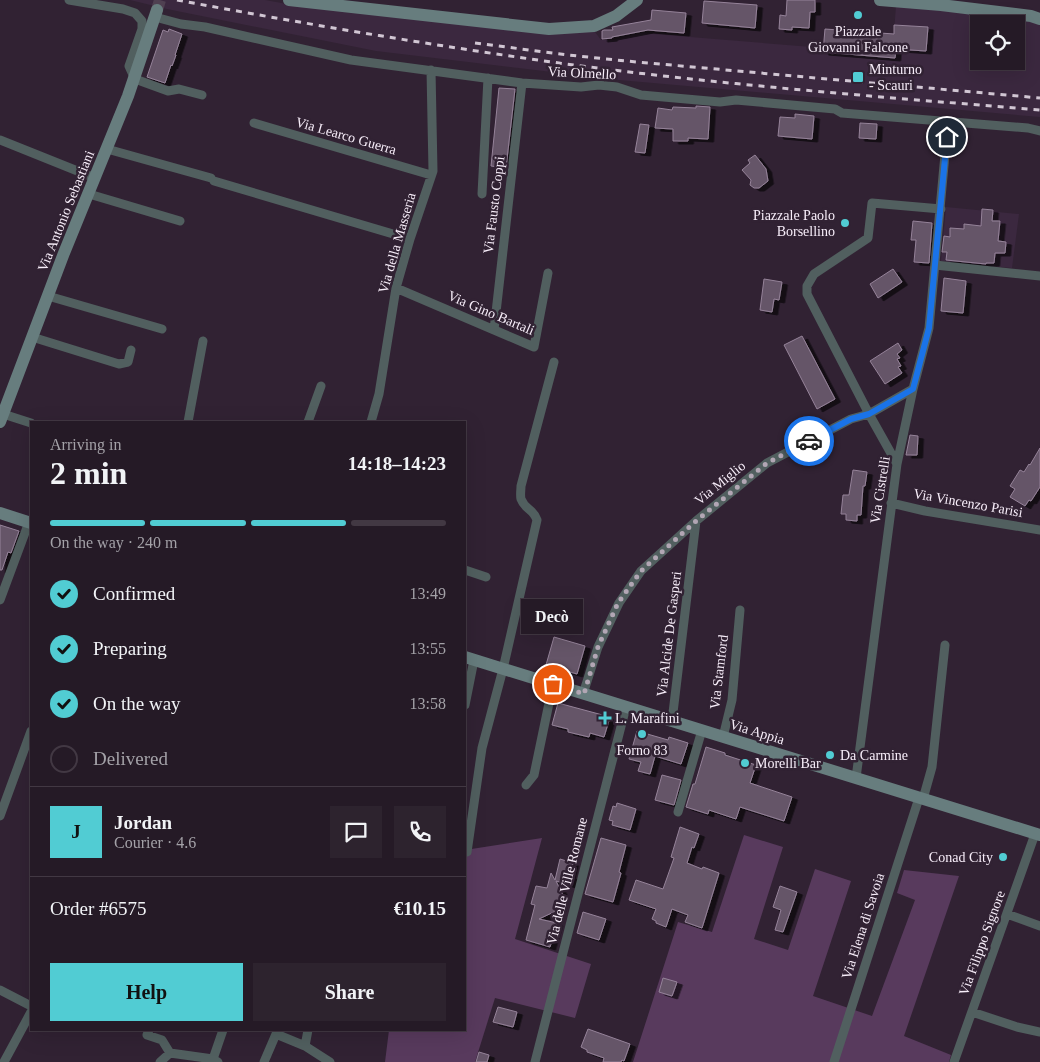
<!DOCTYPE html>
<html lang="en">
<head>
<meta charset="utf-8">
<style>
  body { margin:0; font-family:"Times New Roman",serif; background:#2d232e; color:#f1f3f6; height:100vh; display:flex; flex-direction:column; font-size:19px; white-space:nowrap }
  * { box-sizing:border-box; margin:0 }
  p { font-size:16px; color:#a3a1a7 }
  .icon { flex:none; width:28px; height:28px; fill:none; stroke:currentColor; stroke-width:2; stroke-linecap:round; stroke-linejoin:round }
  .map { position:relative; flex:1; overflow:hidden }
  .side { position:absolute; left:30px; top:421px; width:436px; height:610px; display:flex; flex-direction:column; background:#251a26; border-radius:0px; box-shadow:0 5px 20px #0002,0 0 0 1px #423843 }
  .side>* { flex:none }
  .tools { position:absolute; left:970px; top:15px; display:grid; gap:10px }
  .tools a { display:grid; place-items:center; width:55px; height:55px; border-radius:0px; background:#251a26; box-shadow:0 5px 20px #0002,0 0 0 1px #423843; font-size:25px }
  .pin { position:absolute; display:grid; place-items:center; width:42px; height:42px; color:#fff; margin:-21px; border:2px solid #fff; border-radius:50%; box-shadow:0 1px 5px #0007 }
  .courier { position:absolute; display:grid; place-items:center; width:50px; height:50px; margin:-25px; border:4px solid #1a73e8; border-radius:50%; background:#fff; color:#222; box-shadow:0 1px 6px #0007 }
  .bubble { position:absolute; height:35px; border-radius:0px; background:#251a26; box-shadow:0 5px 20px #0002,0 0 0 1px #423843; font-size:16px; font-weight:800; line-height:35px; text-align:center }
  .head em { font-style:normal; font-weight:800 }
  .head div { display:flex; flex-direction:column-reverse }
  .head { display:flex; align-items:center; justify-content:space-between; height:85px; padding:0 20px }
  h1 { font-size:32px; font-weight:800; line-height:38px }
  .bar { display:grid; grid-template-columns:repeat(4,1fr); gap:8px 5px; align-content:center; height:60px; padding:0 20px }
  .bar i { height:6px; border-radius:4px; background:#423843 }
  .bar .current { background:#51ccd3 }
  .bar p { grid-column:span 4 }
  .line { display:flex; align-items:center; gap:12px; padding:0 20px; border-top:1px solid #423843 }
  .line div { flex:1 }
  .round { display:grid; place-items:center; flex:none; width:52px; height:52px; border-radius:0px; background:#2d232e }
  ol { padding:0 20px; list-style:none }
  li { display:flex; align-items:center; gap:15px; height:55px }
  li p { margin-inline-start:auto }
  li .icon { padding:5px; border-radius:50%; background:#51ccd3; color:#111; stroke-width:4 }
  li:last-child { color:#a3a1a7 }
  li i { width:28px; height:28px; border:2px solid #423843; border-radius:50% }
  .action { display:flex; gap:10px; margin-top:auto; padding:10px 20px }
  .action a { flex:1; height:58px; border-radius:0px; background:#51ccd3; color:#111; font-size:20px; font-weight:800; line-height:58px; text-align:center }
  .action a+a { background:#2d232e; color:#f1f3f6 }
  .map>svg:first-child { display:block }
</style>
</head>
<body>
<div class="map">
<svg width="1040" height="1062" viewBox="0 0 1040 1062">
  <defs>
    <filter id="shadow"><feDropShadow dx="5.5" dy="3" stdDeviation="0" flood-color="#0009"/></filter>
  </defs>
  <rect width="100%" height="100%" fill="#312233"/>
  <path fill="#3b283f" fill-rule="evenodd" d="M130,0h135l22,4 308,28 6,8h12l28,-7 183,15 71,10 1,-9 -3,-1 3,-43 114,11 30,8v93l-421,-37 -243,-29 -209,-42zM979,24h37v37h-37z
    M946,207l73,7 -7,54 -71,-7z"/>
  <path fill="#583a5d" d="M744,835l39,12 -29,92 34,11 27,-81 36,12 -38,115 59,20 43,-116 -18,-7 7,-23 55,6 -55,160 47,19 -2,7h-316l45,-140 34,10z
    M542,838l-27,101 76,25 -16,54 -80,-20 -20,64h-90l4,-32h76v-180z"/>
  <path fill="#655468" stroke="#958399" filter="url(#shadow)" d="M787,0h28v12h-5l-1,16 -17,-1v3l-13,-1 1,-14 6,1z
    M704,1l53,4 -2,23 -53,-5z
    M652,10l34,3 -2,20 -36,-3 -36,7v1l-10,1v-8l2,-1h9l-1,-3 39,-7z
    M894,25l34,2 -2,24 -30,-2 -1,9 -72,-6 2,-23 69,5z
    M169,29l13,5 -7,21h1l-4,11 -1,-1 -6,18 -18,-6 16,-47 5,2z
    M499,88l16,1 -9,79 -15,-2z
    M696,106l14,1 -2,32 -20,-1v3h-15v-12l-18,-1 3,-20 14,2 1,-3 23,1z
    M795,114l19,2 -2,23 -34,-3 2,-19 15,1z
    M860,123l17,1 -1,15 -17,-1z
    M640,124l9,1 -4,28 -10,-1z
    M755,155l11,14 2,12 -9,7h-5l-4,-3 1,-5 -9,-10 8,-7 -2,-3z
    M982,209l11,1 -1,11h8l-2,20 8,1 -1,11h-10l-1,10h-8v1l-40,-4 1,-8h-5l2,-16 6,1v-9l14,1v-5l17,2z
    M913,221l19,2 -3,40 -15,-1 2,-22h-5z
    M893,269l9,13 -24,16 -8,-14z
    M944,278l22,3 -3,32 -22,-2z
    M764,279l18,3 -3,18 -5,-1 -2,13 -12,-2z
    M802,336l33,63 -18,10 -33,-64z
    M898,343l4,7 -5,4 3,4 -3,1 4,7 -3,1 4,6 -17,11 -15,-23z
    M910,435l8,1 -1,19h-11z
    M1040,448v39l-9,14 -2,-1 -4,6 -15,-9 5,-8 -5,-3 10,-16 4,2 5,-8 1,1z
    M853,470l14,2 -2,14h-2l-2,29h-4v6l-11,-1v-6h-5l2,-19h6z
    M0,525l19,6 -8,22 -3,-1 -6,18h-2z
    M554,637l31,9 -8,28 -31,-9z
    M558,703l52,14 -6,20 -14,-4 -1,4 -21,-5v-3l-16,-4z
    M637,731l31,9 1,-3 19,6 -7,21 -26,-8 -5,18 -12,-3 3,-9 -12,-3z
    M706,747l19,6v2l31,10 -6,18 42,14 -8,24 -44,-14 -4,12 -27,-9 -1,4 -22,-7 7,-23h2z
    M662,775l19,5 -7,25 -19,-5z
    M617,803l19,6 -6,21 -18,-5 1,-4 -4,-1 4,-14 3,1z
    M680,827l19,7 -5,14 -2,-1 -5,16 15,6 1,-2 16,6 -17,55 -17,-6 3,-7 -16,-6 -6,18 -10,-4v-2l-4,-2 4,-10 -27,-9 7,-20 27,9 11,-31 -3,-1z
    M601,838l25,7 -7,27 2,1 -8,29 -28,-8z
    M560,859l13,4 -3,13 3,1 -2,8 -15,-4 7,14 -3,14 -21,10 18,4 -7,24 -24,-7 9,-35 -4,-1 5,-18 11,2 4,-15 4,7z
    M780,886l17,6 -14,40 -8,-2 6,-20 -8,-3z
    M583,912l23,7 -7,21 -22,-7z
    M663,978l14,4 -5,14 -13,-4z
    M498,1007l19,5 -4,15 -20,-5z
    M588,1029l42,15 -6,17 -2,-1 -1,2h-18l1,-4 -17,-6v-2l-6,-3z
    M479,1052l10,3 -2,7h-11z"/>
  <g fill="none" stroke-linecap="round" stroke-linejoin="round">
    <path stroke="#4f4051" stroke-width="12" stroke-dasharray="12 6" stroke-linecap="butt" d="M157,10l3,-10"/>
    <path stroke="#515f5f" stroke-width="9" d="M69,0l54,9 12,4 7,8v8l-13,37 6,13 33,12 11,-2 23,6
      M155,17l26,7 24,3 146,33 171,23 59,4 18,-2 18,2 24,8 79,7 16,-2 99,9 7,4 186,15 12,3
      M254,123l177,52
      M0,140l95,38
      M107,149l104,29
      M214,181l196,58
      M89,194l91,27
      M482,194l6,-116
      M935,265l105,11
      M396,288l138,59 14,-74
      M48,296l114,33
      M494,330l28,-247
      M32,337l87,27 9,-2 3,-12
      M3,414l28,9
      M188,422l15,-81
      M308,422l13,-36
      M371,422l8,-28 17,-106 14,-49 23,-68 -2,-101
      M897,464l-28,-50 -62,-120v-8l7,-12 54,-36 4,-35 69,6
      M891,503l34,8 115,19
      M465,570l21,7
      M0,600l29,-78
      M583,694l15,-47 21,-44 22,-32 55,-50 71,-58 84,-44 18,-5 44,-25
      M465,705l9,-45
      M672,721l24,-200
      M723,737l9,-37 8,-90
      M856,778l41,-314 16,-75 16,-61 19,-206
      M526,785l8,-10 19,-91
      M923,799l9,-32 13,-122
      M678,812l24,-82
      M0,816l31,-85
      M467,852l15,-104 21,-79 34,-149c-4,-12 -12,-10 -16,-21 -1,-4 0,-9 0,-13l33,-124
      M1007,914l33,12
      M0,990l31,16
      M972,1012l45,15 23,5
      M149,1030l-2,5 15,5 8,13
      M305,1046l25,16
      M213,1059l10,-29
      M4,1062l27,-50
      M160,1062l10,-9 43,6 5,3
      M264,1062l12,-28 29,12 3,-16
      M535,1062l91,-355
      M834,1062l85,-264
      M954,1062l81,-228"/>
    <path stroke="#677d7e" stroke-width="12" d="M289,0l260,29 45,-3 22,-10 21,-16
      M880,0l61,5 90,11 9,3
      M0,422l64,-169 64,-157 29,-86
      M0,513l31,10
      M465,657l575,178"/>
    <path stroke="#d1c6d3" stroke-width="3" stroke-dasharray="6 6" stroke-linecap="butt" d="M177,0c129,24 259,46 389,64 157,21 316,33 474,46
      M475,43l93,12 58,6 414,37"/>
  </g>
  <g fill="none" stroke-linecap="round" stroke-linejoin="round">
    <path stroke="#b2a6b4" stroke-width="5" stroke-dasharray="0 9" d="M553,684l31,10 14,-47 20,-44 23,-32 55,-50 71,-58 42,-22"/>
    <path stroke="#1a73e8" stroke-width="6" d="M809,441l42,-22 18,-5 44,-25 16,-61 18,-191"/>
  </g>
  <g fill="#51ccd3" stroke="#312233" stroke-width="2">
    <circle cx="858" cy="15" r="5"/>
    <rect x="852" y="71" width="12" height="12" rx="2.5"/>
    <circle cx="845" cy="223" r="5"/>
    <path d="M602.5 710.5h5v5h5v5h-5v5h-5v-5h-5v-5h5z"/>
    <circle cx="642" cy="734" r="5"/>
    <circle cx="830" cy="755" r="5"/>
    <circle cx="745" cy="763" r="5"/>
    <circle cx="1003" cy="857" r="5"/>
  </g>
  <g text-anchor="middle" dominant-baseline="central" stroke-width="5" stroke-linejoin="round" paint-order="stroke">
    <g font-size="14" fill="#f7edf9" stroke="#312233" text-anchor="start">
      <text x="858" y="31" text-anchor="middle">Piazzale<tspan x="858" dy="16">Giovanni Falcone</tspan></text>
      <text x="869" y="69">Minturno<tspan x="869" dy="16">- Scauri</tspan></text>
      <text x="835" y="215" text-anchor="end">Piazzale Paolo<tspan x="835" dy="16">Borsellino</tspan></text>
      <text x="615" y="718">L. Marafini</text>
      <text x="642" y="750" text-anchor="middle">Forno 83</text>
      <text x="840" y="755">Da Carmine</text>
      <text x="755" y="763">Morelli Bar</text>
      <text x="993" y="857" text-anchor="end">Conad City</text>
    </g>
    <g font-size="14" fill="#f7edf9" stroke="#312233">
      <text transform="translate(582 73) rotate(3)">Via Olmello</text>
      <text transform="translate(346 136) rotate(16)">Via Learco Guerra</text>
      <text transform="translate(494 205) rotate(-83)">Via Fausto Coppi</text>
      <text transform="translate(66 211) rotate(-68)">Via Antonio Sebastiani</text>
      <text transform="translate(397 243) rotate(-74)">Via della Masseria</text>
      <text transform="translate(491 313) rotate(23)">Via Gino Bartali</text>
      <text transform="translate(720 483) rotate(-39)">Via Miglio</text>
      <text transform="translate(880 490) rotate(-81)">Via Cistrelli</text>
      <text transform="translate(968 503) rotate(10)">Via Vincenzo Parisi</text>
      <text transform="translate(669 634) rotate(-83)">Via Alcide De Gasperi</text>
      <text transform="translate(719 672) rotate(-83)">Via Stamford</text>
      <text transform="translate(757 732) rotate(17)">Via Appia</text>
      <text transform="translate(567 881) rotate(-76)">Via delle Ville Romane</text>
      <text transform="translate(863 926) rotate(-72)">Via Elena di Savoia</text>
      <text transform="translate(982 943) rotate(-70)">Via Filippo Signore</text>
    </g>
  </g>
</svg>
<div class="tools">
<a><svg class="icon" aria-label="locate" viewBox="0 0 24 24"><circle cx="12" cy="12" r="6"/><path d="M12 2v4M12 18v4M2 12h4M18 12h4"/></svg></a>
</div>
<div class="pin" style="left:553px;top:684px;background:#ea580c"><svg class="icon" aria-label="bag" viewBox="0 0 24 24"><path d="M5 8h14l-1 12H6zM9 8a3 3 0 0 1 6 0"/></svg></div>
<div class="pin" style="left:947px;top:137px;background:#1f2937"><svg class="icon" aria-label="home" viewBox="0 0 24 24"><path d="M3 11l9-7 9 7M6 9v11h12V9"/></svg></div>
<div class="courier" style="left:809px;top:441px"><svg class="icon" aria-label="car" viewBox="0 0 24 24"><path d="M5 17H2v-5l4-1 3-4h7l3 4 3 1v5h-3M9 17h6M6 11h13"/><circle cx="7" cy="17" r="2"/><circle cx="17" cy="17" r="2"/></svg></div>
<div class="bubble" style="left:521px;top:599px;width:62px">Decò</div>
<section class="side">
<div class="head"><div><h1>2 min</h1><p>Arriving in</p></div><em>14:18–14:23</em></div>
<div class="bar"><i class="current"></i><i class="current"></i><i class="current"></i><i></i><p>On the way · 240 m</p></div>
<ol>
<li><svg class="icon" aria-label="check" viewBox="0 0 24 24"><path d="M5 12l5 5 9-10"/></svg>Confirmed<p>13:49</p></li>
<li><svg class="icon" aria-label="check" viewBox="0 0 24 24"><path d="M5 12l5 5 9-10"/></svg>Preparing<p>13:55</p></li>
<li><svg class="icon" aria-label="check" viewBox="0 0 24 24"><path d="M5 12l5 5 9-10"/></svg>On the way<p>13:58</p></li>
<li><i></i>Delivered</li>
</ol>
<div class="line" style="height:90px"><b class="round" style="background:#51ccd3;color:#111">J</b><div><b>Jordan</b><p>Courier · 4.6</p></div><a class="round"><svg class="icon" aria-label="chat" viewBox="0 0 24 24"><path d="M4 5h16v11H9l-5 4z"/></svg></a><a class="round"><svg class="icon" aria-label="phone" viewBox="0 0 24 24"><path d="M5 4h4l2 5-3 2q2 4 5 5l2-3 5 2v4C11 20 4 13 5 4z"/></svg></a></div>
<div class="line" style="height:65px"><div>Order #6575</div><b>€10.15</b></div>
<div class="action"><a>Help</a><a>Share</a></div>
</section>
</div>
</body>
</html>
